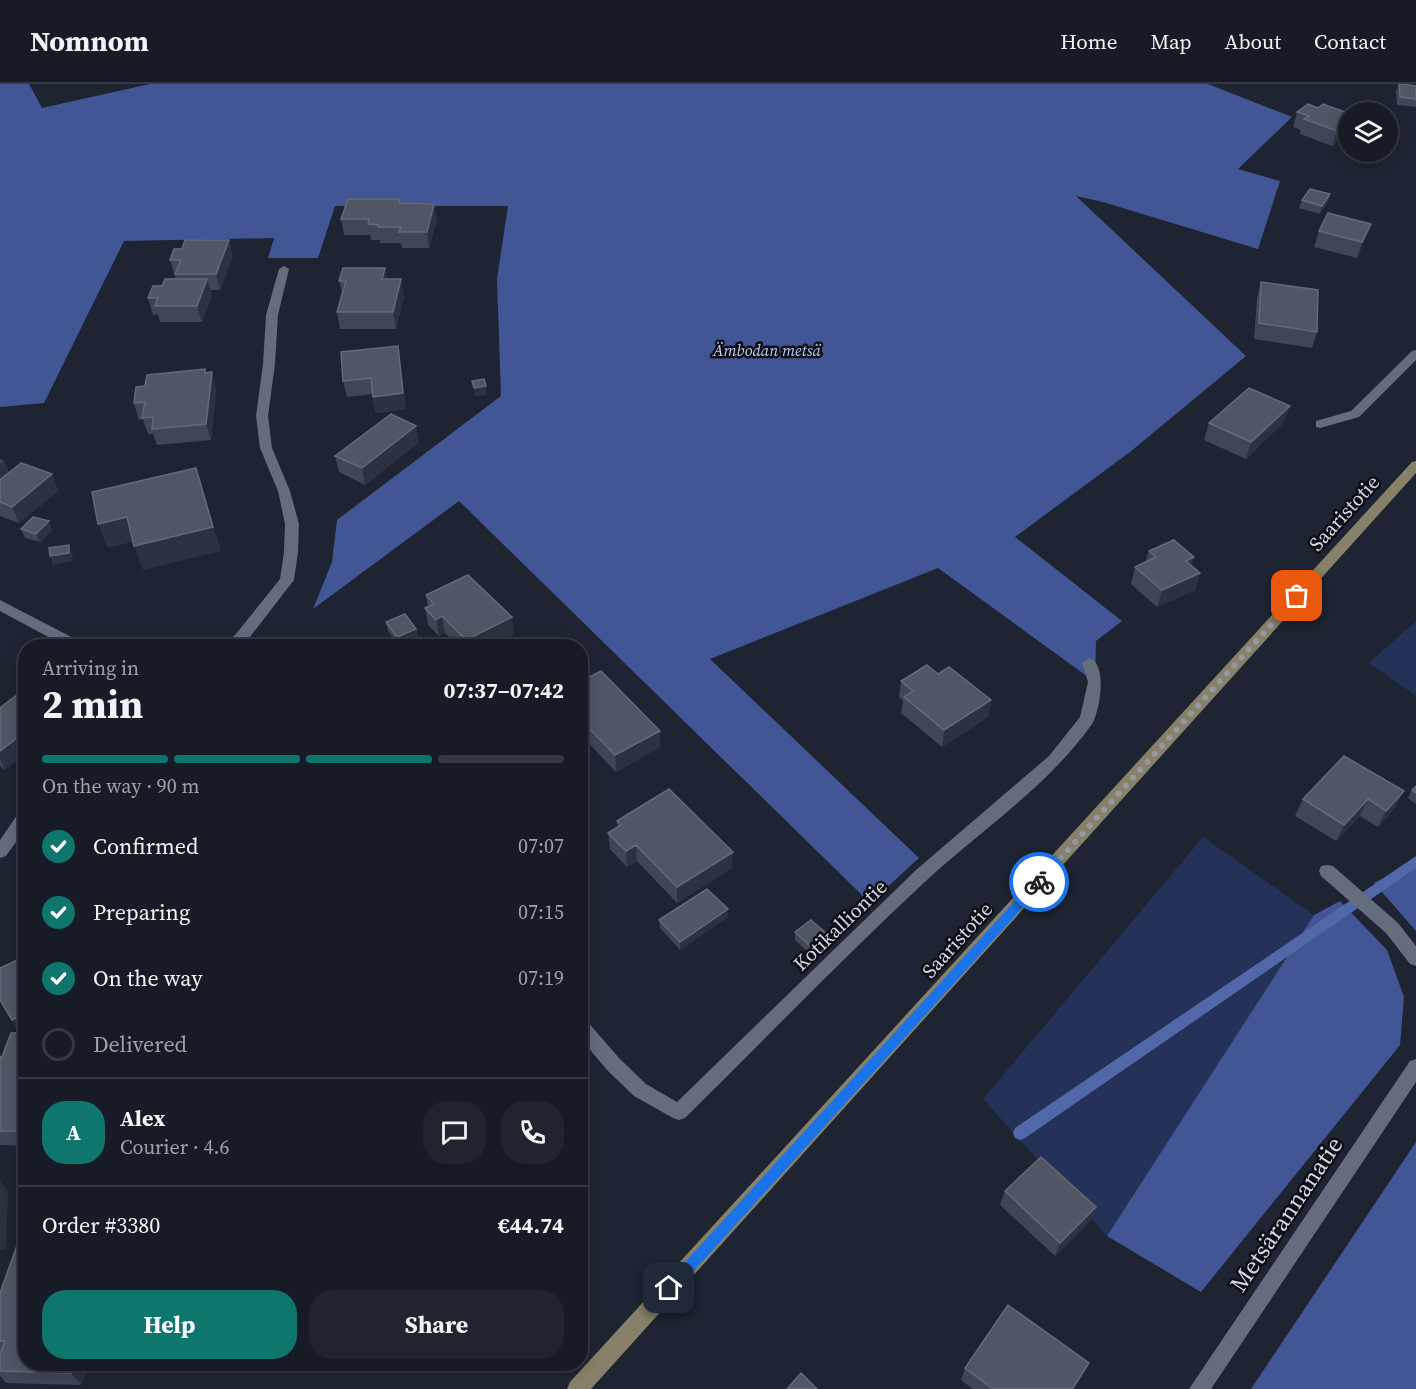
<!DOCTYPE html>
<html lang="en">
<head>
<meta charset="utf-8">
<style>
  body { margin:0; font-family:"Source Serif 4",serif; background:#20242e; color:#f1f3f6; height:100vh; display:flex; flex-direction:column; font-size:22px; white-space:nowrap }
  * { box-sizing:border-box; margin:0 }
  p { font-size:20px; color:#9ea1a7 }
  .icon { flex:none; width:33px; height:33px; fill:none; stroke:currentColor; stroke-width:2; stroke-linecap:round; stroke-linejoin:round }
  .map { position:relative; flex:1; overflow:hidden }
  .details { position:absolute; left:18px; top:555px; width:570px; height:732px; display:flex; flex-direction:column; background:#171b26; border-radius:24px; box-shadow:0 3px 15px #0003,0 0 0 2px #363943 }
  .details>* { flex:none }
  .controls { position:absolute; left:1338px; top:18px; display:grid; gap:12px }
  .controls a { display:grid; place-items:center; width:60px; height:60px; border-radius:50%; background:#171b26; box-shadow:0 3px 15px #0003,0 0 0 2px #363943; font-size:30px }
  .pin { position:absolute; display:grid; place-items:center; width:51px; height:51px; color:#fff; margin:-26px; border-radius:12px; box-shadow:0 3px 9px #0006 }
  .courier { position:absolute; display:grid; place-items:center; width:60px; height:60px; margin:-30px; border:4px solid #1a73e8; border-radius:50%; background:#fff; color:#222; box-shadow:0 2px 8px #0007 }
  .head em { font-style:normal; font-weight:700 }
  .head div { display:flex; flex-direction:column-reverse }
  .head { display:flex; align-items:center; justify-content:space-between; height:102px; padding:0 24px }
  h1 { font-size:39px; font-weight:700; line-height:45px }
  .bar { display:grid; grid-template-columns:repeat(4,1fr); gap:9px 6px; align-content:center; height:72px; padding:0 24px }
  .bar i { height:8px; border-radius:4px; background:#363943 }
  .bar .on { background:#0f766e }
  .bar p { grid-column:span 4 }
  .line { display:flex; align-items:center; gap:15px; padding:0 24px; border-top:2px solid #363943 }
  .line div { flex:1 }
  .round { display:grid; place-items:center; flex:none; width:63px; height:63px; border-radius:24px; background:#20242e }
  ol { padding:0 24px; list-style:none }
  li { display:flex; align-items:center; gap:18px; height:66px }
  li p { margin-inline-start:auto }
  li .icon { padding:6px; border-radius:50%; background:#0f766e; color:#fff; stroke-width:4 }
  li:last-child { color:#9ea1a7 }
  li i { width:33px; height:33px; border:3px solid #363943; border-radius:50% }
  .button { display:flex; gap:12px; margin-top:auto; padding:12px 24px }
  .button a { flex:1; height:69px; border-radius:24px; background:#0f766e; color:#fff; font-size:24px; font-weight:700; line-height:69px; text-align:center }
  .button a+a { background:#20242e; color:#f1f3f6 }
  header { display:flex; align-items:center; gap:36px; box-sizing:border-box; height:84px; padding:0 30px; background:#171b26; border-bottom:2px solid #363943 }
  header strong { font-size:28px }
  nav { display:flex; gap:33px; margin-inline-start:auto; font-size:21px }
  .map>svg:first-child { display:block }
</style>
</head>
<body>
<header>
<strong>Nomnom</strong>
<nav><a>Home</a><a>Map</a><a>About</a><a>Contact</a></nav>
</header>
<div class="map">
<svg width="1416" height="1305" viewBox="0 0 1416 1305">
  <rect width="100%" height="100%" fill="#1f2432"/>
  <path fill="#253158" d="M1416,537v75l-47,-33z
    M1203,753l111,78 -207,321 -124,-137z"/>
  <path fill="#425695" d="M0,0h29l13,24 108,-24h1058l84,33 -54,52 42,12 -22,68 -155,-47 -27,-6 170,160 -116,96 -115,85 107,84 -26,20 -1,41 -157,-114 -228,91 209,199 -49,45 -411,-402 -146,108 19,-47 5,-42 164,-124 -4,-117 11,-73h-173l-17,52h-50l6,-20 -150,3 -80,162 -44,4z
    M1416,777v70l-42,-48z
    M1340,817l47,49 17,47 -4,48 -199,247 -94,-56 207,-321z
    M1416,1058v247h-165z"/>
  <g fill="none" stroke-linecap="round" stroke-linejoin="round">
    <path fill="#5167a7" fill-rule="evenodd" d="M1416,772v12l-391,270 -5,2 -5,-2 -2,-5 2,-5z"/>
    <path fill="#656c7d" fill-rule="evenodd" d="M284,182l5,3 -11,46 -3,49 -7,52 4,32 18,43 9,33 -1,28 -4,28 -48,62 -7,4h-16l13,-12 44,-55 4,-27 1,-28 -7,-33 -18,-43 -4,-32 7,-52 3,-49 13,-46z
      M1416,266v10l-57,57 -39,11 -4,-1v-6l35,-10 61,-60z
      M0,516l81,42 2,4h-18l-65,-35z
      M1089,574c19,5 11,53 3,66 -43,61 -109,105 -164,155 -83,77 -162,159 -243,239l-6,2 -6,-2 -39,-22 -27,-26 -27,-32v-20l6,2 33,38 27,26 31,18 239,-232 133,-114 31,-39 8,-35 -6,-19z
      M26,725v19l-20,28 -6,2v-18l20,-29z
      M1327,781l6,1 65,57 18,23v20l-6,-2 -24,-31 -65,-57 -2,-5 2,-5z
      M1416,975v23l-205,307h-22l221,-328z"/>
    <path fill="#888169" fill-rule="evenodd" d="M1416,377v12l-825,916h-24l3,-7 842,-920z"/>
  </g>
  <path fill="#404655" d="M1399,0l17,2v21l-19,-2 -1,-13z
    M1318,24l30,5v20l-16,13 -32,-12 1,-4 -8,-3 4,-15z
    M1330,110l-2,8 -8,12 -21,-6 3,-8z
    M400,115l1,4 36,16 -8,29h-27l-1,-5h-21v-3h-9l-1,-5h-26l-3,-16z
    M1319,147l46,8 -8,19 -43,-11z
    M233,172l-13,34h-10l2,5 -10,27h-42l-2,-8 -5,1 -5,-17 14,-12 14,-7 -6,-19z
    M385,184l2,11 17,17 -8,33h-56l-3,-17 5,-18 -3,-13z
    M1261,198l56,50 -5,16 -58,-9 3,-41z
    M398,262l8,63 -30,4 -4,-19 -25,3 -4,-16z
    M205,285l1,4 10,16 -5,51 -54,5 -4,-11h-5l-5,-15 -4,1 -5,-17 11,-17z
    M1284,338l-38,37 -42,-19 5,-17z
    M419,358l-54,43 -26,-13 -4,-16z
    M0,375l4,2 5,12 43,1 6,17 -39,32 -19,-7z
    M21,445l31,1 -12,12 -15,-4z
    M1149,467l45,6 -3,8 9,8 -5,17 -38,17 -26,-23 4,-17 10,-5z
    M426,511l88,39 -25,12h-31l-13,-13 -6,3 -11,-11 -3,-17 3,-1z
    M386,538l30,7 2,9 -19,8 -11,-15z
    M938,590l53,26 -3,17 -46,30 -41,-34 2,-12 -4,-4 2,-16z
    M580,598l80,65 -44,25 -36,-38z
    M0,624l5,62 -5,-4z
    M1344,672l52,51 -18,20 -18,-11 -24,25 -41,-25 8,-17z
    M1416,702v18l-8,-6 4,-8z
    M617,737l115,47 -55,35 -40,-42 -10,6 -17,-18 -2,-16 9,-6z
    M728,833l-48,33 -20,-22 -1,-8z
    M795,848l32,2v8l-16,13 -16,-15z
    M26,872v190l-26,-1v-88h2l17,-24 -7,-13z
    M1005,1107l86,29 -36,36 -55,-51z
    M0,1209l26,71h62l-7,21 -75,-2 -6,-7z
    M965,1284l118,7 -9,14h-101l-12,-9z"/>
  <path fill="#2c3240" d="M1348,38v11l-16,13 5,-15z
    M1330,110l-2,8 -8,12 2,-8z
    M434,120l3,15 -8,29 -2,-16z
    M1371,140l-6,15 -8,19 5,-16z
    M229,156l4,16 -13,34 -4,-16z
    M385,184l3,16 -6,-5z
    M207,195l5,16 -10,27 -5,-16z
    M401,195l3,17 -8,33 -3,-17z
    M398,262l8,63 -30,4 -3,-16z
    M212,288l4,17 -5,51 -5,-16z
    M486,302l1,9 -12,1 -1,-8z
    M1290,322l-6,16 -38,37 5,-17z
    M416,342l3,16 -54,43 -3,-17z
    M4,377l7,16 -11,9v-22z
    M196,384l25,83 -78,19 -9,-24z
    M52,390l6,17 -39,32 -7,-16z
    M127,433l9,24 -28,7 -10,-24z
    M49,437l3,9 -12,12 -4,-8z
    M69,461l3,8 1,8 -20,4 -3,-9z
    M1194,473l-5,16 -3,-12z
    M1200,489l-5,17 -38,17 5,-17z
    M442,532l3,17 -6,3 -3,-16z
    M512,533l2,17 -25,12h-22l-1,-6z
    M416,545l2,9 -19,8 -2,-9z
    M991,616l-3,17 -46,30 2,-17z
    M26,647v23l-21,16 -5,-11v-8z
    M660,647v16l-44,25 -1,-17z
    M1404,707l-8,16 -18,20 8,-16z
    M1368,715l-8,17 -24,25 8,-16z
    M636,761l1,16 -10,6 -1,-16z
    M733,768l-1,16 -55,35v-16z
    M728,825v8l-48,33v-8z
    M827,850v8l-16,13v-8z
    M26,929v20l-5,3 -9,-16z
    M0,1096l8,11 -2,58 -6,1z
    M1096,1123l-5,13 -36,36 5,-13z
    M1089,1279l-6,12 -9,14h-2z
    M74,1280h14l-7,21 -10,-12z"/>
  <path fill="#505664" stroke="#656a77" stroke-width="1.5" d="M1399,0l17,2v13l-16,-2z
    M1308,20l10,4 5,-4 25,9v9l-11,9 -33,-12 5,-3 -12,-4z
    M1310,105l20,5 -8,12 -20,-6z
    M348,115h52l-1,4 35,1 -7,28h-28l2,-5h-23v-2l-10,-1 1,-5h-28z
    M1328,129l43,11 -9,18 -43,-11z
    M185,156h44l-13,34h-41l6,-14h-11l4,-11h8z
    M343,184h42l-3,11h19l-8,33h-56l9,-31h-7z
    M165,195h42l-10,27h-42l3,-8h-10l5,-12h9z
    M1261,198l57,8 -1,42 -58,-9z
    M398,262l5,47 -30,4 -2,-19 -28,3 -2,-29z
    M205,285v4l7,-1 -6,52 -54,5 1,-12 -11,1 3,-16 -11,1 2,-16 9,-1 2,-11z
    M484,295l2,7 -12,2 -2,-7z
    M1249,304l41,18 -39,36 -42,-19z
    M391,330l25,12 -54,42 -27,-12z
    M21,379l31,11 -40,33 -12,-5v-22z
    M196,384l17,59 -79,19 -7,-29 -29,7 -6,-32z
    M33,433l16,4 -13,13 -15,-5z
    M1174,456l20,17 -8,4 14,12 -38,17 -27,-23 21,-10 -7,-6z
    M69,461v8l-19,3 -1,-8z
    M468,491l44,42 -46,23 -24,-24 -6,4 -11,-12 9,-4 -8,-9z
    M405,530l11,15 -19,8 -11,-15z
    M927,581l11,9 11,-7 42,33 -47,30 -40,-33 9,-6 -12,-10z
    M601,587l59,60 -45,24 -35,-36v-37z
    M17,611l9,5v31l-26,20v-43z
    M1344,672l60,35 -18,20 -18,-12 -24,26 -41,-26z
    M1416,702v7l-4,-3z
    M669,705l64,63 -56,35 -41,-42 -10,6 -18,-18 13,-8 -4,-4z
    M707,805l21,20 -48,33 -21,-22z
    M811,836l16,14 -16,13 -16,-15z
    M26,872v57l-14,7 -12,-20v-32z
    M11,949h15v98h-26v-74h2z
    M1041,1073l55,50 -36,36 -55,-52z
    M19,1156h7v124h48l-3,9 -71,-2v-17l5,-13h-5v-48z
    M1008,1221l81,58 -17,26h-79l-28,-21z
    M801,1289l16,16h-30z"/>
  <path fill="#1a73e8" d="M1039,793l4,2v6l-369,408 -5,2 -4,-2 -2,-5 2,-4 370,-405z"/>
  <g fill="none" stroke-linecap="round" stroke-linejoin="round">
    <path stroke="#9599a4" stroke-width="6" stroke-dasharray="0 10.8" d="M1039,798l258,-286"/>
  </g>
  <g text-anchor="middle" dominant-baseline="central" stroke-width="5" stroke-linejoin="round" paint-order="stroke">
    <g font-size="16" font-style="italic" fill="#bfcdf2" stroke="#0b0e14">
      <text x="767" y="266">Ämbodan metsä</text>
    </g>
    <g font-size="20" fill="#d4d8e1" stroke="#0b0e14">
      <text transform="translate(1344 429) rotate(-48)">Saaristotie</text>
      <text transform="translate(840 841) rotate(-44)">Kotikalliontie</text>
      <text transform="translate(957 856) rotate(-48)">Saaristotie</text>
    </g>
    <g font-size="24" fill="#d4d8e1" stroke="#0b0e14">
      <text transform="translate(1286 1130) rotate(-56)">Metsärannanatie</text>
    </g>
  </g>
</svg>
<div class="controls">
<a><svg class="icon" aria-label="layers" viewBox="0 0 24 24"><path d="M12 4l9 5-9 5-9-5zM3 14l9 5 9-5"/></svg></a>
</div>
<div class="pin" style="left:1297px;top:512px;background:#ea580c"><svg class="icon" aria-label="bag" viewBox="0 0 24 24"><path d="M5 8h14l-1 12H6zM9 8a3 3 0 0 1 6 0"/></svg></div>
<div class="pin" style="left:669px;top:1204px;background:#1f2937"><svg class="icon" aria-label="home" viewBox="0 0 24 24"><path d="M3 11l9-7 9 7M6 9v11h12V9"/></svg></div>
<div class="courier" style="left:1039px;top:798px"><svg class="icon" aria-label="bike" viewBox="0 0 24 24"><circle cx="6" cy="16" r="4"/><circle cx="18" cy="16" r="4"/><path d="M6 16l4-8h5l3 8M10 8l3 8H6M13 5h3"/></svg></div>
<section class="details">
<div class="head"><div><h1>2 min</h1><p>Arriving in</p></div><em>07:37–07:42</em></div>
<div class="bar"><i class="on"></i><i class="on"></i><i class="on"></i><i></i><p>On the way · 90 m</p></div>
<ol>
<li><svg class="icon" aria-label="check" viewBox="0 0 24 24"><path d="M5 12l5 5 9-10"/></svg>Confirmed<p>07:07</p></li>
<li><svg class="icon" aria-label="check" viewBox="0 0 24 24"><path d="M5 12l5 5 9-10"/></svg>Preparing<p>07:15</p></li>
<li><svg class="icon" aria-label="check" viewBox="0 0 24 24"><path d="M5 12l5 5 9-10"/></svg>On the way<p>07:19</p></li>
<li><i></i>Delivered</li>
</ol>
<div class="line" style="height:108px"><b class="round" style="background:#0f766e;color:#fff">A</b><div><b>Alex</b><p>Courier · 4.6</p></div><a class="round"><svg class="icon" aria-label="chat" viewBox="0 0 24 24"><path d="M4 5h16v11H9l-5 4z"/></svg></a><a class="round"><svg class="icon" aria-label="phone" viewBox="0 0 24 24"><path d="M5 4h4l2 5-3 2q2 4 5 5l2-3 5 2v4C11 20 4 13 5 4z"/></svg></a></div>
<div class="line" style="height:78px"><div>Order #3380</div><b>€44.74</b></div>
<div class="button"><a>Help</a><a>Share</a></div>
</section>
</div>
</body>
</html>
